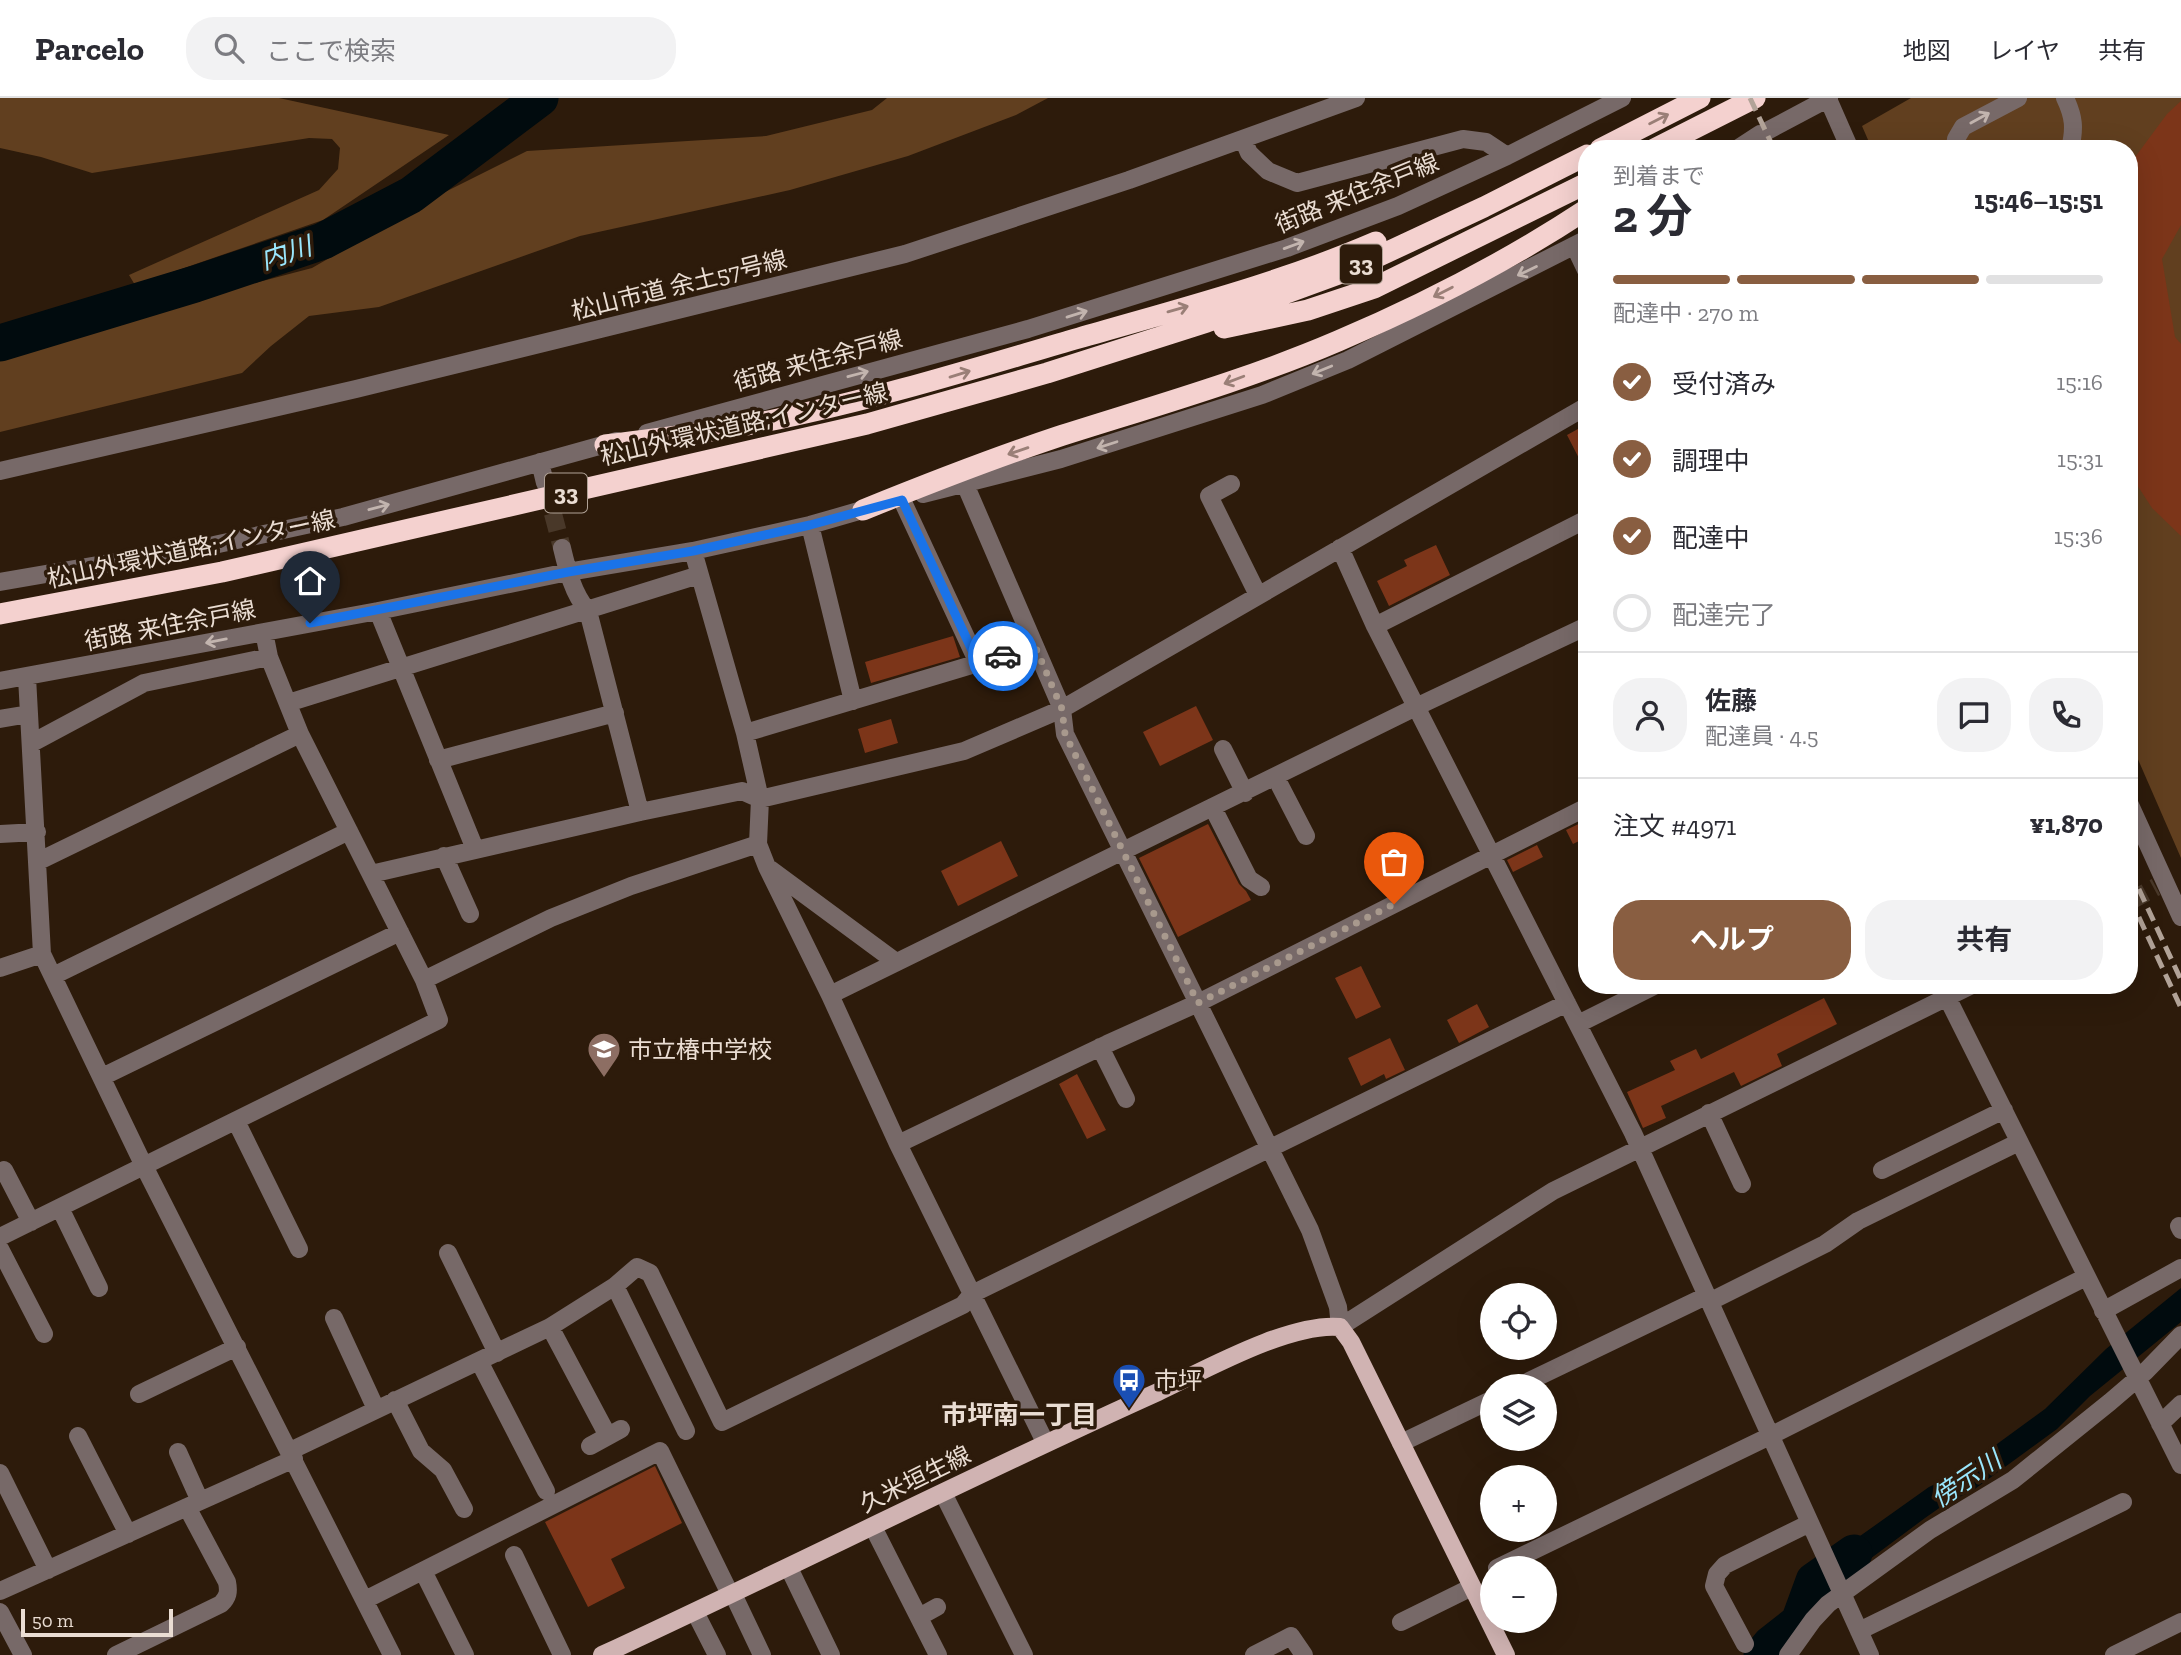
<!DOCTYPE html>
<html lang="ja">
<head>
<meta charset="utf-8">
<style>
  body { margin:0; font-family:"Zilla Slab","Noto Sans JP",serif; background:#f2f2f3; color:#2b2b33; height:100vh; display:flex; flex-direction:column; font-size:26px; white-space:nowrap }
  * { box-sizing:border-box; margin:0 }
  p { font-size:23px; color:#7c7c81 }
  .icon { flex:none; width:38px; height:38px; fill:none; stroke:currentColor; stroke-width:2; stroke-linecap:round; stroke-linejoin:round }
  .map { position:relative; flex:1; overflow:hidden }
  .sheet { position:absolute; left:1578px; top:42px; width:560px; height:854px; display:flex; flex-direction:column; background:#fff; border-radius:28px; box-shadow:0 7px 28px #0002 }
  .sheet>* { flex:none }
  .fabs { position:absolute; left:1480px; top:1185px; display:grid; gap:14px }
  .fabs a { display:grid; place-items:center; width:77px; height:77px; border-radius:50%; background:#fff; box-shadow:0 7px 28px #0002; font-size:35px }
  .scale { position:absolute; left:21px; bottom:18px; width:152px; box-sizing:border-box; padding-left:7px; border:4px solid #eaddd3; border-top:0; font-size:19px; line-height:24px; white-space:nowrap; color:#eaddd3; -webkit-text-stroke:5px #2d1b0b; paint-order:stroke }
  .pin { position:absolute; display:grid; place-items:center; width:60px; height:60px; color:#fff; margin:-72px -30px; border-radius:50% 50% 50% 0; rotate:-45deg; box-shadow:0 0 7px #0007 }
  .pin .icon { rotate:45deg }
  .courier { position:absolute; display:grid; place-items:center; width:70px; height:70px; margin:-35px; border:5px solid #1a73e8; border-radius:50%; background:#fff; color:#222; box-shadow:0 2px 9px #0007 }
  .head em { font-style:normal; font-weight:700 }
  .head div { display:flex; flex-direction:column-reverse }
  .head { display:flex; align-items:center; justify-content:space-between; height:119px; padding:0 35px }
  h1 { font-size:46px; font-weight:700; line-height:52px }
  .bar { display:grid; grid-template-columns:repeat(4,1fr); gap:10px 7px; align-content:center; height:84px; padding:0 35px }
  .bar i { height:9px; border-radius:5px; background:#e1e1e2 }
  .bar .current { background:#895e41 }
  .bar p { grid-column:span 4 }
  .line { display:flex; align-items:center; gap:18px; padding:0 35px; border-top:2px solid #e1e1e2 }
  .line div { flex:1 }
  .round { display:grid; place-items:center; flex:none; width:74px; height:74px; border-radius:28px; background:#f2f2f3 }
  ol { padding:0 35px; list-style:none }
  li { display:flex; align-items:center; gap:21px; height:77px }
  li p { margin-inline-start:auto }
  li .icon { padding:7px; border-radius:50%; background:#895e41; color:#fff; stroke-width:4 }
  li:last-child { color:#7c7c81 }
  li i { width:38px; height:38px; border:4px solid #e1e1e2; border-radius:50% }
  .cta { display:flex; gap:14px; margin-top:auto; padding:14px 35px }
  .cta a { flex:1; height:80px; border-radius:28px; background:#895e41; color:#fff; font-size:28px; font-weight:700; line-height:80px; text-align:center }
  .cta a+a { background:#f2f2f3; color:#2b2b33 }
  header { display:flex; align-items:center; gap:42px; box-sizing:border-box; height:98px; padding:0 35px; background:#fff; border-bottom:2px solid #e1e1e2 }
  header strong { font-size:33px }
  nav { display:flex; gap:38px; margin-inline-start:auto; font-size:24px }
  .search { width:490px; height:63px; background:#f2f2f3; display:flex; align-items:center; gap:18px; box-sizing:border-box; padding:0 24px; border-radius:28px; color:#7c7c81; font-size:26px }
  .map>svg:first-child { display:block }
</style>
</head>
<body>
<header>
<strong>Parcelo</strong>
<div class="search"><svg class="icon" aria-label="search" viewBox="0 0 24 24"><circle cx="10" cy="10" r="6"/><path d="M15 15l6 6"/></svg>ここで検索</div>
<nav><a>地図</a><a>レイヤ</a><a>共有</a></nav>
</header>
<div class="map">
<svg width="2181" height="1557" viewBox="0 0 2181 1557">
  <rect width="100%" height="100%" fill="#2d1b0b"/>
  <path fill="#613f1f" d="M0,0h279l170,37 -126,85 -188,65 -6,-10 190,-85 19,-21 2,-21 -8,-9 -23,-1 -217,35 -51,-16 -41,-9z
    M887,0h161l-32,17 -108,41 -118,34 -210,46 -201,71 -70,9 -38,30 -29,27 -242,59v-79l105,-31 207,-54 127,-73 88,-44 239,-15 106,-26z
    M1911,0h270v760l-51,-117v-592h-258l-10,-23z"/>
  <path fill="#010b0e" d="M2181,1190v34l-91,74 -33,33 -85,62 -27,13 -20,14 -98,73 -13,-10 -6,-8 121,-86 27,-13 89,-65 61,-60z"/>
  <g fill="none" stroke-linecap="round" stroke-linejoin="round">
    <path stroke="#010b0e" stroke-width="37" d="M0,245l195,-59 128,-43 88,-46 129,-97
      M1762,1557l9,-11 28,-22 15,-41 40,-28"/>
  </g>
  <path fill="#7c3519" d="M2181,3v124l-19,34 13,78 6,7v192l-29,-28 -22,-34v-310l37,-50z
    M1587,326v50l-20,-39z
    M1436,447l14,30 -61,31 -12,-25 30,-15 -3,-6z
    M953,538l7,21 -89,26 -6,-21z
    M1196,608l17,34 -53,26 -17,-34z
    M891,621l7,24 -33,10 -7,-24z
    M1587,722v17l-14,7 -7,-14z
    M1208,726l31,60 7,7 5,9 -73,37 -39,-79z
    M1001,743l17,35 -60,30 -17,-35z
    M1537,747l6,12 -30,15 -6,-12z
    M1361,868l20,41 -25,12 -21,-41z
    M1824,900l13,26 -60,30 5,12 -41,20 -7,-14 -73,34 5,12 -23,10 -16,-36 48,-22 -5,-9 26,-12 5,10z
    M1477,906l12,23 -30,16 -12,-23z
    M1390,940l15,32 -19,9 -2,-5 -23,12 -13,-28z
    M1077,976l29,56 -19,9 -28,-55z
    M655,1368l27,57 -71,36 14,29 -37,19 -43,-85z"/>
  <g fill="none" stroke-linecap="round" stroke-linejoin="round">
    <path stroke="#493829" stroke-width="18" stroke-dasharray="18 9" stroke-linecap="butt" d="M546,389l16,61
      M2130,803l26,-14"/>
    <path stroke="#776968" stroke-width="18" d="M2065,0c9,19 10,30 5,51
      M1828,1l22,50
      M1767,33l62,-33
      M1243,41l6,14 19,18 29,12 166,-44 23,3 21,14
      M1737,51l23,-15
      M1955,51l1,-10 7,-12 55,-29
      M1575,149l12,25
      M647,335l381,-104 259,-81 111,-42 109,-50 115,-58
      M540,364l5,21
      M0,373l356,-82 549,-135 224,-74 227,-82
      M965,386l97,225 3,25 245,496 28,77 2,20 213,-136 419,-206
      M1231,386l-22,12 49,99
      M923,396l138,-35 201,-64 86,-35 239,-121
      M902,402l76,163
      M810,427l43,176
      M562,450c5,21 11,46 26,63l52,201
      M1340,450l35,78 258,507 237,522
      M693,453l52,182 15,66 -2,45 9,23 63,128 68,149 147,298
      M0,484l214,-37 129,-28 274,-76
      M378,513l97,238
      M1375,528l212,-107
      M27,579l15,277 102,212 248,489
      M0,583l378,-70 190,-39 125,-21 117,-26 66,-19
      M288,605l411,-128
      M0,621l29,-5
      M745,635l290,-87
      M32,645l112,-60 125,-26
      M1223,651l22,44
      M438,662l177,-47
      M1276,680l30,58
      M2130,707l51,112
      M1213,710l36,71 12,8
      M0,736l37,-2
      M444,758l26,58
      M39,763l261,-127
      M770,771l126,93
      M371,776l269,-62 102,-21 18,8 204,-48 98,-42 525,-303
      M0,870l42,-14
      M53,878l296,-145
      M424,882l127,-62 80,-32 127,-42
      M1941,887l240,480
      M830,897l588,-289 169,-80
      M1578,926l78,-39
      M1100,949l26,52
      M102,979l298,-145
      M1709,1015l33,71
      M236,1023l63,128
      M898,1046l209,-100 91,-41 389,-196
      M4,1072l27,52
      M1882,1072l122,-60
      M60,1110l39,80
      M2179,1128l2,4
      M0,1139l439,-217 -15,-40 -124,-246 -31,-77 -5,-25
      M0,1151l44,85
      M448,1155l49,100
      M615,1188l71,145
      M1709,1204l116,-58 33,-23 161,-79
      M2103,1213l78,-43
      M334,1220l42,91
      M550,1229l58,109
      M479,1263l67,130
      M1519,1288l187,-90
      M139,1296l98,-47
      M395,1302l26,51 22,19 21,39
      M2160,1326l21,-20
      M78,1338l50,98
      M1401,1345l92,-44
      M590,1348l31,-17
      M290,1353l260,-124 65,-41 22,-19 13,6 72,149 241,-117 9,-11 595,-291
      M178,1354l22,49
      M0,1375l48,97
      M943,1395l81,162
      M873,1429l65,128
      M514,1457l48,100
      M789,1470l42,87
      M1497,1470l273,-132 316,-159
      M423,1473l42,84
      M0,1493l294,-132
      M733,1496l29,61
      M365,1502l295,-149 71,145
      M0,1514l23,43
      M695,1514l22,43
      M919,1519l18,-10
      M1401,1524l71,-35
      M1859,1533l264,-129
      M1745,1546l-31,-58 3,-12 8,-9 85,-42
      M116,1557l105,-51c7,-7 8,-12 6,-22l-40,-75
      M1254,1557l37,-19 13,19
      M1788,1557l25,-35 15,-16 102,-74 83,-50 97,-78 35,-30 36,-37
      M2114,1557l67,-33"/>
    <path stroke="#d0b3b2" stroke-width="18" d="M602,1557c186,-86 369,-179 556,-263 47,-22 132,-70 182,-65l11,15 155,313"/>
    <path stroke="#f4d1cf" stroke-width="21" d="M1600,51l100,-51
      M1654,51l101,-51
      M1224,230l84,-18 66,-22 213,-105
      M605,347c58,-7 116,-14 173,-26 102,-21 201,-52 301,-81 100,-29 202,-55 297,-96
      M863,412c64,-26 128,-51 194,-73 94,-30 190,-57 281,-96 87,-37 170,-80 249,-132
      M0,516l222,-42 645,-148 180,-51 160,-51 140,-51 137,-64 103,-52"/>
    <path stroke="#b2a398" stroke-width="5" stroke-dasharray="14 7" stroke-linecap="butt" d="M1750,0l24,51
      M2130,772l51,110
      M2130,800l51,110"/>
  </g>
  <defs><path id="oneway-shaft" d="M-6 0H5M1.5-3L5.5 0L1.5 3" fill="none" stroke-width="1.6" stroke-linecap="round" stroke-linejoin="round" transform="scale(1.75)"/></defs>
  <g stroke="#c2b4ae">
    <use href="#oneway-shaft" transform="translate(1980 20) rotate(-29)"/>
    <use href="#oneway-shaft" transform="translate(1294 147) rotate(-20)"/>
    <use href="#oneway-shaft" transform="translate(1527 173) rotate(154)"/>
    <use href="#oneway-shaft" transform="translate(1077 216) rotate(-17)"/>
    <use href="#oneway-shaft" transform="translate(1322 272) rotate(158)"/>
    <use href="#oneway-shaft" transform="translate(858 276) rotate(-15)"/>
    <use href="#oneway-shaft" transform="translate(1107 347) rotate(162)"/>
    <use href="#oneway-shaft" transform="translate(379 409) rotate(-15)"/>
    <use href="#oneway-shaft" transform="translate(216 543) rotate(169)"/>
  </g>
  <g stroke="#9a7f77">
    <use href="#oneway-shaft" transform="translate(1659 21) rotate(-27)"/>
    <use href="#oneway-shaft" transform="translate(1443 194) rotate(153)"/>
    <use href="#oneway-shaft" transform="translate(1178 211) rotate(-16)"/>
    <use href="#oneway-shaft" transform="translate(960 276) rotate(-17)"/>
    <use href="#oneway-shaft" transform="translate(1234 282) rotate(159)"/>
    <use href="#oneway-shaft" transform="translate(1018 353) rotate(161)"/>
  </g>
  <g fill="none" stroke-linecap="round" stroke-linejoin="round">
    <path stroke="#a8998d" stroke-width="7" stroke-dasharray="0 12.6" d="M1003,558l32,-10 27,63 3,25 133,269 196,-99"/>
    <path stroke="#1a73e8" stroke-width="9" d="M310,525l258,-51 125,-21 117,-26 92,-25 76,163 25,-7"/>
  </g>
  <defs>
    <symbol id="school-pin" viewBox="-11 -11 22 30"><path d="M0 17L-7.5 6A9.5 9.5 0 1 1 7.5 6Z" fill="#8d6e63" stroke="#2d1b0b"/><path d="M0-5L7-2L0 1L-7-2ZM-4 1L0 2.5L4 1V4Q0 6-4 4Z" fill="#fff"/></symbol>
    <symbol id="bus-pin" viewBox="-11 -11 22 30"><path d="M0 17L-7.5 6A9.5 9.5 0 1 1 7.5 6Z" fill="#1a4fb4" stroke="#2d1b0b"/><path d="M-5-6H5V4H4V6H2V4H-2V6H-4V4H-5ZM-3.5-4V0h7V-4ZM-3.5 1.2v1.5H-2V1.2ZM2 1.2v1.5H3.5V1.2Z" fill="#fff"/></symbol>
  </defs>
  <g fill-rule="evenodd">
    <use href="#school-pin" x="585" y="932" width="38" height="52"/>
    <use href="#bus-pin" x="1110" y="1263" width="38" height="52"/>
  </g>
  <g text-anchor="middle" dominant-baseline="central" stroke-width="7" stroke-linejoin="round" paint-order="stroke">
    <g fill="#2d1b0b" stroke="#b1a397" stroke-width="2">
      <rect x="1340" y="146.5" width="42" height="39" rx="5"/>
      <rect x="545" y="375.5" width="42" height="39" rx="5"/>
    </g>
    <g font-size="23" font-weight="bold" fill="#eaddd3">
      <text x="1361" y="166">33</text>
      <text x="566" y="395">33</text>
    </g>
    <g font-size="24" fill="#eaddd3" stroke="#2d1b0b">
      <text transform="translate(1357 95) rotate(-22)">街路 来住余戸線</text>
      <text transform="translate(679 187) rotate(-14)">松山市道 余土57号線</text>
      <text transform="translate(818 262) rotate(-15)">街路 来住余戸線</text>
      <text transform="translate(744 326) rotate(-13)">松山外環状道路;インター線</text>
      <text transform="translate(191 451) rotate(-12)">松山外環状道路;インター線</text>
      <text transform="translate(170 527) rotate(-11)">街路 来住余戸線</text>
      <text transform="translate(915 1381) rotate(-26)">久米垣生線</text>
    </g>
    <g font-size="24" fill="#eaddd3" stroke="#2d1b0b" text-anchor="start">
      <text x="628" y="951">市立椿中学校</text>
      <text x="1154" y="1282">市坪</text>
    </g>
    <g font-size="26" font-style="italic" fill="#9ae7fd" stroke="#2d1b0b">
      <text transform="translate(286 155) rotate(-18)">内川</text>
      <text transform="translate(1966 1381) rotate(-34)">傍示川</text>
    </g>
    <g font-size="26" font-weight="bold" fill="#eaddd3" stroke="#2d1b0b">
      <text x="1019" y="1317">市坪南一丁目</text>
    </g>
  </g>
</svg>
<div class="fabs">
<a><svg class="icon" aria-label="locate" viewBox="0 0 24 24"><circle cx="12" cy="12" r="6"/><path d="M12 2v4M12 18v4M2 12h4M18 12h4"/></svg></a>
<a><svg class="icon" aria-label="layers" viewBox="0 0 24 24"><path d="M12 4l9 5-9 5-9-5zM3 14l9 5 9-5"/></svg></a>
<a>+</a>
<a>−</a>
</div>
<div class="scale">50 m</div>
<div class="pin" style="left:1394px;top:806px;background:#ea580c"><svg class="icon" aria-label="bag" viewBox="0 0 24 24"><path d="M5 8h14l-1 12H6zM9 8a3 3 0 0 1 6 0"/></svg></div>
<div class="pin" style="left:310px;top:525px;background:#1f2937"><svg class="icon" aria-label="home" viewBox="0 0 24 24"><path d="M3 11l9-7 9 7M6 9v11h12V9"/></svg></div>
<div class="courier" style="left:1003px;top:558px"><svg class="icon" aria-label="car" viewBox="0 0 24 24"><path d="M5 17H2v-5l4-1 3-4h7l3 4 3 1v5h-3M9 17h6M6 11h13"/><circle cx="7" cy="17" r="2"/><circle cx="17" cy="17" r="2"/></svg></div>
<section class="sheet">
<div class="head"><div><h1>2 分</h1><p>到着まで</p></div><em>15:46–15:51</em></div>
<div class="bar"><i class="current"></i><i class="current"></i><i class="current"></i><i></i><p>配達中 · 270 m</p></div>
<ol>
<li><svg class="icon" aria-label="check" viewBox="0 0 24 24"><path d="M5 12l5 5 9-10"/></svg>受付済み<p>15:16</p></li>
<li><svg class="icon" aria-label="check" viewBox="0 0 24 24"><path d="M5 12l5 5 9-10"/></svg>調理中<p>15:31</p></li>
<li><svg class="icon" aria-label="check" viewBox="0 0 24 24"><path d="M5 12l5 5 9-10"/></svg>配達中<p>15:36</p></li>
<li><i></i>配達完了</li>
</ol>
<div class="line" style="height:126px"><a class="round"><svg class="icon" aria-label="person" viewBox="0 0 24 24"><circle cx="12" cy="8" r="4"/><path d="M4 21q1-7 8-7t8 7"/></svg></a><div><b>佐藤</b><p>配達員 · 4.5</p></div><a class="round"><svg class="icon" aria-label="chat" viewBox="0 0 24 24"><path d="M4 5h16v11H9l-5 4z"/></svg></a><a class="round"><svg class="icon" aria-label="phone" viewBox="0 0 24 24"><path d="M5 4h4l2 5-3 2q2 4 5 5l2-3 5 2v4C11 20 4 13 5 4z"/></svg></a></div>
<div class="line" style="height:91px"><div>注文 #4971</div><b>¥1,870</b></div>
<div class="cta"><a>ヘルプ</a><a>共有</a></div>
</section>
</div>
</body>
</html>
